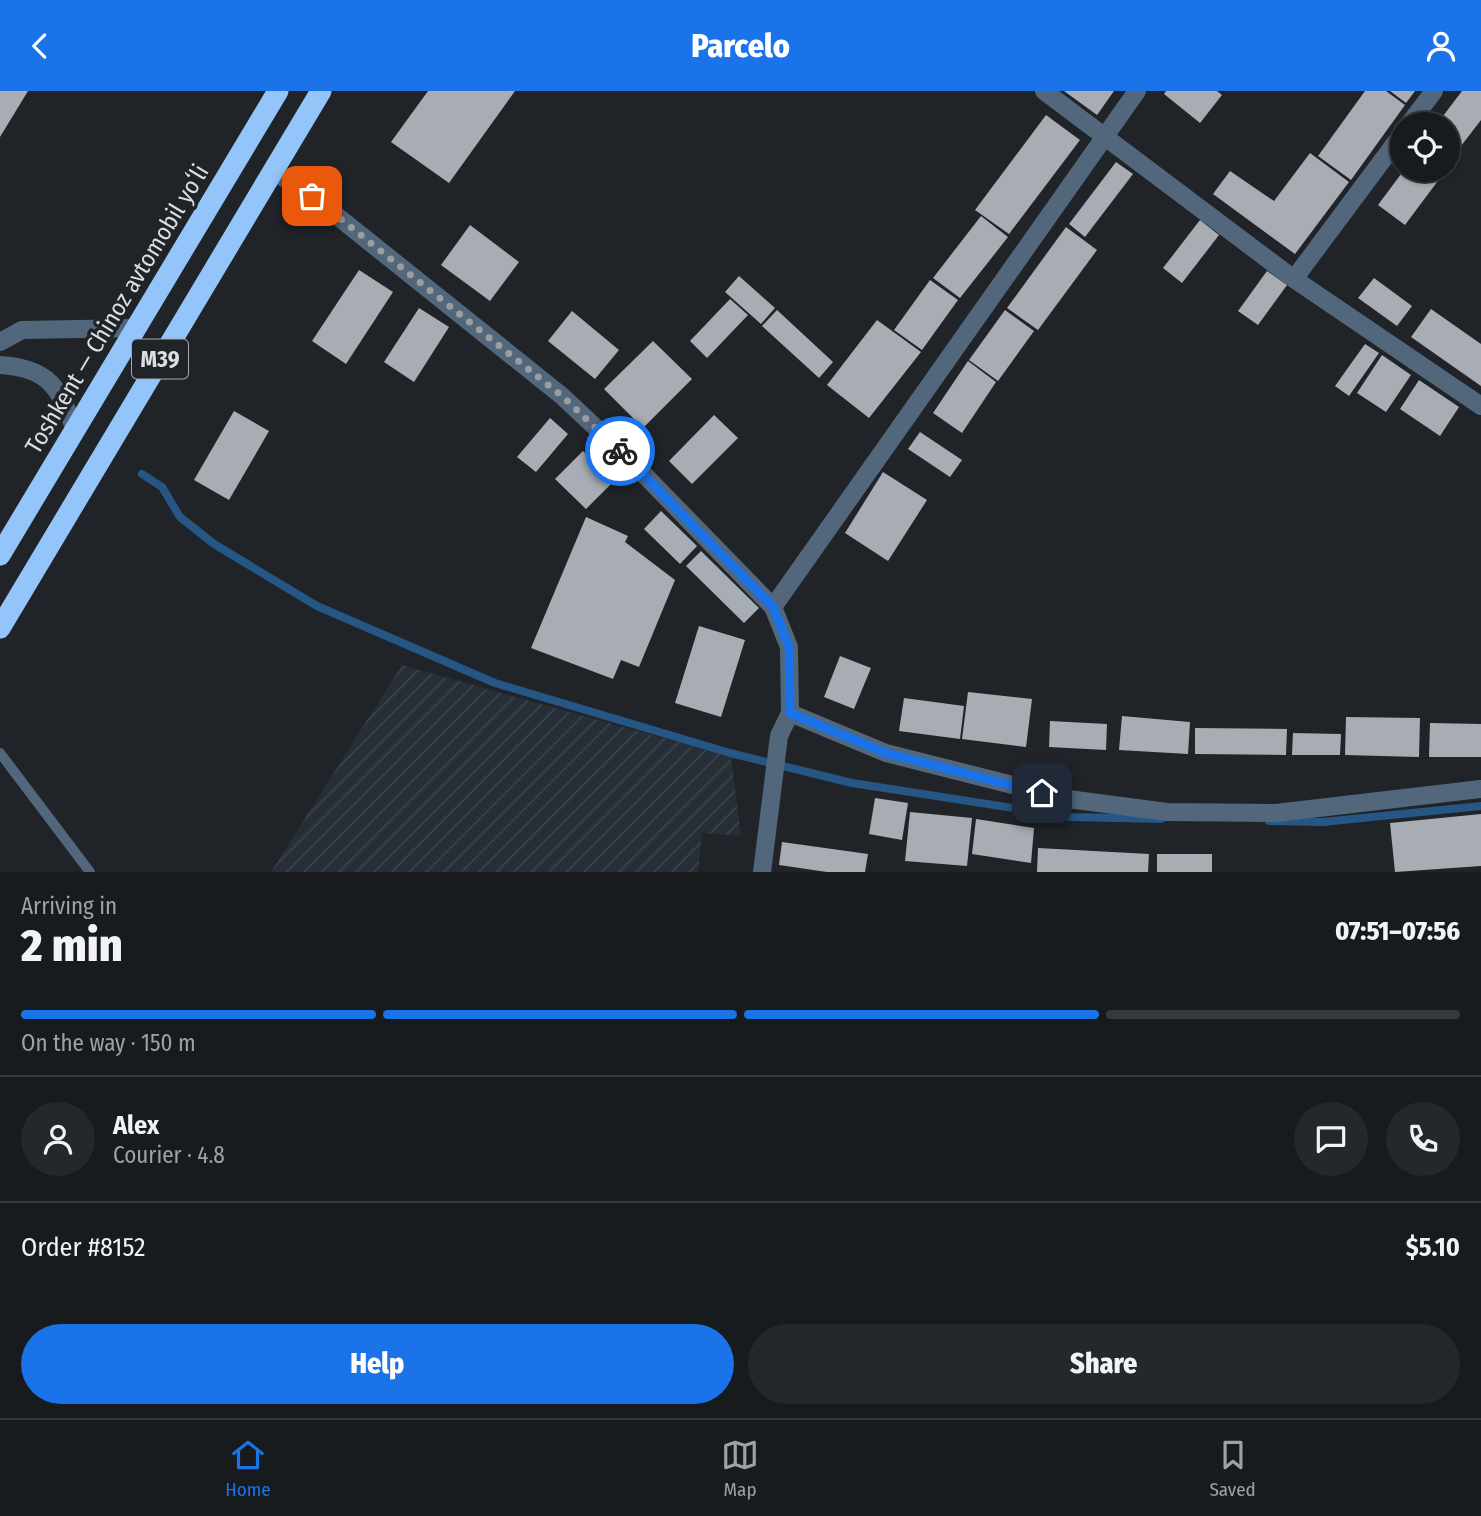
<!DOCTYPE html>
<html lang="en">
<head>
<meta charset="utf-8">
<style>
  body { margin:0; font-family:"Fira Sans Condensed",sans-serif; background:#25282b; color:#f1f3f6; height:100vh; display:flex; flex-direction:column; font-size:26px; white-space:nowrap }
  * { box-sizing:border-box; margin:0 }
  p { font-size:23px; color:#9fa1a4 }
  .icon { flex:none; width:38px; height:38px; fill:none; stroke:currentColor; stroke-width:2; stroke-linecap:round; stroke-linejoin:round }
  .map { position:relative; height:781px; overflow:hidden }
  .sheet { display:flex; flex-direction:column; background:#181b1e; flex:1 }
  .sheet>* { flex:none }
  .controls { position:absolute; left:1390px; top:21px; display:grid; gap:14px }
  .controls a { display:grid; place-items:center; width:70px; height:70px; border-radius:50%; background:#181b1e; box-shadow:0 2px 5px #0004,0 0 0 2px #36393c; font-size:35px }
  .pin { position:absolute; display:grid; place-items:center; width:60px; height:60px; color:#fff; margin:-30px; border-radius:14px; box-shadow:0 4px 10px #0006 }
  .courier { position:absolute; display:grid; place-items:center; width:70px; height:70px; margin:-35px; border:5px solid #1a73e8; border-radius:50%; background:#fff; color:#222; box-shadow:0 2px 9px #0007 }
  .summary em { font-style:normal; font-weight:800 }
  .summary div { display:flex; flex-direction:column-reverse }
  .summary { display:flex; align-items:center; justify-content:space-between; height:119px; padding:0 21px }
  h1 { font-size:46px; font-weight:800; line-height:52px }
  .bar { display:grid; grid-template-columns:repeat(4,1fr); gap:10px 7px; align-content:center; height:84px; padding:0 21px }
  .bar i { height:9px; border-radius:5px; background:#36393c }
  .bar .active { background:#1a73e8 }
  .bar p { grid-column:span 4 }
  .line { display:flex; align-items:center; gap:18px; padding:0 21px; border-top:2px solid #36393c }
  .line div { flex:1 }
  .round { display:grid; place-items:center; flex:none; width:74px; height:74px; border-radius:37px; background:#25282b }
  .cta { display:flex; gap:14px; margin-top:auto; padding:14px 21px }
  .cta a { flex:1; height:80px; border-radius:42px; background:#1a73e8; color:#fff; font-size:28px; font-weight:800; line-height:80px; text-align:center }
  .cta a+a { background:#25282b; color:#f1f3f6 }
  header { display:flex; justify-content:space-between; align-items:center; height:91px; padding:0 21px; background:#1a73e8; color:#fff; font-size:32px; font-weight:800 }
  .menu { display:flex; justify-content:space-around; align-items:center; height:98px; border-top:2px solid #36393c; background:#181b1e; font-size:19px; color:#9fa1a4 }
  .menu a { display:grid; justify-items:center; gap:4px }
  .menu .active { color:#1a73e8 }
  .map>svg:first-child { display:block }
</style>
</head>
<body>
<header><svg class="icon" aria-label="back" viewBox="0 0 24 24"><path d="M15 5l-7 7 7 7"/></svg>Parcelo<svg class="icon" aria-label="person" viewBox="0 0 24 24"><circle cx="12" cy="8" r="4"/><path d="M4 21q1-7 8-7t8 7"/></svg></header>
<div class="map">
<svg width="1481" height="781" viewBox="0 0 1481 781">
  <defs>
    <pattern id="industrial-furrows" width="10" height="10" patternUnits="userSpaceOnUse" patternTransform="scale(1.75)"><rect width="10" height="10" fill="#262e37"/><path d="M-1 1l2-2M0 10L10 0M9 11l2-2" fill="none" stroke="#3b424a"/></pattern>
  </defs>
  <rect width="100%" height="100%" fill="#202428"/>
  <path fill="url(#industrial-furrows)" d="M402,574l329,92 10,79 -39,-3 -4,39h-427z"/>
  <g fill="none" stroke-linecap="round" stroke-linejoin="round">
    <path stroke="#265684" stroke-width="8" d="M142,383l20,13 18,30 34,27 103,62 178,77 235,70 122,30 219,34 90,2
      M1269,730l54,1 158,-16"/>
  </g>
  <path fill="#a8adb3" d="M0,0h28l-28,46z
    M428,0h87l-66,92 -58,-41z
    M1064,0h50l-17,24z
    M1166,0h51l5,4 -22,28 -36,-29z
    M1365,0h21l19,14 -54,75 -33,-24z
    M1390,0h25l-9,12z
    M1462,0h19v29l-20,26 -14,-10v-12h-10z
    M1046,24l34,25 -71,94 -34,-24z
    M1447,48l14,10 -14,19z
    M1310,62l39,29 -54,72 -82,-60 17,-23 44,30z
    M1116,71l17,12 -48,63 -16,-13z
    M1404,79h42l-41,55 -27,-20z
    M981,125l27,21 -48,61 -27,-20z
    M1200,129l19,15 -37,48 -19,-15z
    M470,134l49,37 -29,39 -49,-36z
    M1066,136l31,23 -59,80 -31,-22z
    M359,179l34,22 -47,72 -34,-23z
    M1267,180l20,14 -29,40 -20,-14z
    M739,185l36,32 -14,16 -36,-32z
    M1374,187l38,28 -15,20 -39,-28z
    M930,189l28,20 -36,50 -28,-20z
    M730,208l18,16 -41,43 -17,-17z
    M419,217l30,19 -35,55 -30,-20z
    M1431,218l50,35v42l-70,-49z
    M777,219l56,52 -14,16 -57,-52z
    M1005,219l29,21 -36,50 -29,-21z
    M572,220l47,39 -24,29 -47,-38z
    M877,229l44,32 -52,66 -42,-33z
    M653,250l39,38 -49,49 -39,-39z
    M1365,253l14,9 -30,43 -14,-10z
    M1382,264l29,20 -25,37 -29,-19z
    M968,270l28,21 -34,51 -29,-20z
    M1419,289l40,27 -19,29 -40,-27z
    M234,320l35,20 -40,69 -35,-20z
    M714,324l24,23 -46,46 -23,-23z
    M550,327l18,16 -32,38 -19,-15z
    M920,341l42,28 -12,17 -42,-28z
    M583,360l31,30 -28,28 -31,-30z
    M883,381l44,28 -39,61 -43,-28z
    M661,420l36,35 -17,18 -36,-35z
    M586,426l42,19 -3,6 50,38 -36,87 -18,-7 -8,19 -82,-31z
    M701,460l58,57 -15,15 -58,-57z
    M699,535l46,14 -24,77 -46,-14z
    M840,565l31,12 -17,41 -30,-12z
    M968,601l64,7 -6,48 -64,-8z
    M904,607l60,8 -4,33 -61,-8z
    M1122,625l68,6 -2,32 -69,-4z
    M1346,626l74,1 -1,39 -74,-2z
    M1050,630l57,3 -1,26 -57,-3z
    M1430,632l51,1v33h-52z
    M1195,637l92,1 -1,26 -91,-1z
    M1293,642l48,1 -1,21h-48z
    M875,707l33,5 -6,37 -33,-6z
    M910,721l62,6 -5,48 -62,-5z
    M1481,723v52l-86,6 -5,-49z
    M976,728l58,9 -3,35 -59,-9z
    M782,751l86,12 -3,18h-38l-48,-7z
    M1038,757l111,6 -1,18h-111z
    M1157,763h55v18h-55z"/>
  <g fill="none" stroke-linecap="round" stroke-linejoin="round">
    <path stroke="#53677c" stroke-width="10" d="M0,662l90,119"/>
    <path stroke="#53677c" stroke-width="18" d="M1044,0l250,188 187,127
      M1409,33l25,-33
      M273,80l39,25 250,200 65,61 146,150 16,40 1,66 -11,23 -17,136
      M1294,188l108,-145
      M0,251l22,-12 114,-2
      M0,274c49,3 59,22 75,65
      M773,516l364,-516
      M790,622l96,40 182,46 99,13 109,1 205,-24"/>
    <path stroke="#93c5fa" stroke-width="21" d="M0,464l278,-464
      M0,537l321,-537"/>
  </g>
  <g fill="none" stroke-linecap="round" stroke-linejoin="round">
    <path stroke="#9a9ea1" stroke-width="7" stroke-dasharray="0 12.6" d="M312,105l250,200 58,55"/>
    <path stroke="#1a73e8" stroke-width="9" d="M620,360l153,156 16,40 1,66 96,40 156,40"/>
  </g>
  <g text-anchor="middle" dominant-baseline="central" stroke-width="7" stroke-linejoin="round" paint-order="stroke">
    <rect fill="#202428" stroke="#a4a7aa" stroke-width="2" x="132" y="248.5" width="56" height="39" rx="5"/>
    <g font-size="23" font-weight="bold" fill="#dcdfe2">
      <text x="160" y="268">M39</text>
    </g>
    <g font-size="24" fill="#dcdfe2" stroke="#202428">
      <text transform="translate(117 218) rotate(-59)">Toshkent — Chinoz avtomobil yoʻli</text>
    </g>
  </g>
</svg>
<div class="controls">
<a><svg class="icon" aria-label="locate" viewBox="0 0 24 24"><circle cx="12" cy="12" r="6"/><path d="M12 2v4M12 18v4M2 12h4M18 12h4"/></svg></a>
</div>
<div class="pin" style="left:312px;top:105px;background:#ea580c"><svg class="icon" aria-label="bag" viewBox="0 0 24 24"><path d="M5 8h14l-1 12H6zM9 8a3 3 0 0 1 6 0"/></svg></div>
<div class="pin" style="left:1042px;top:702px;background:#1f2937"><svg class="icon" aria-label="home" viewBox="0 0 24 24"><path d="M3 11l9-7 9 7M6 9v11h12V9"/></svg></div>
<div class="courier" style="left:620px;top:360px"><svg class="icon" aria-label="bike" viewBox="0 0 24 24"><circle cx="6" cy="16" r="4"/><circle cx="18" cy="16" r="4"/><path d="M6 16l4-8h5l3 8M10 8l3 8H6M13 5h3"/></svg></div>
</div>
<section class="sheet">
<div class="summary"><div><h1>2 min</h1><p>Arriving in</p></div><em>07:51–07:56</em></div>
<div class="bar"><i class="active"></i><i class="active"></i><i class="active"></i><i></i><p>On the way · 150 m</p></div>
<div class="line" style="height:126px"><a class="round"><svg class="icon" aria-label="person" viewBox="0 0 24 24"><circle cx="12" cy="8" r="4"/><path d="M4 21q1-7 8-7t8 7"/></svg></a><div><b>Alex</b><p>Courier · 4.8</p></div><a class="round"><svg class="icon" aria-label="chat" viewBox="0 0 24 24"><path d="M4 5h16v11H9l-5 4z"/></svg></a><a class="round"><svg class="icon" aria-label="phone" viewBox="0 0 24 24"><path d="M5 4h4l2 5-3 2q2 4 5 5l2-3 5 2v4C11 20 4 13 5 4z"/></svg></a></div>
<div class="line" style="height:91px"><div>Order #8152</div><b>$5.10</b></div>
<div class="cta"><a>Help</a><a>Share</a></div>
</section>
<nav class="menu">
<a class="active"><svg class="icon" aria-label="home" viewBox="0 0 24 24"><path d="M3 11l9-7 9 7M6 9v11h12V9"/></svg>Home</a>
<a><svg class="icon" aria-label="map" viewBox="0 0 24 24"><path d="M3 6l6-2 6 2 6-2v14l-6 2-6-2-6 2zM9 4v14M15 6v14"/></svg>Map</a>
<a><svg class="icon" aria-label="saved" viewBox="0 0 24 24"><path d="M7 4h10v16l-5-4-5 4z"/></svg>Saved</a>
</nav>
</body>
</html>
